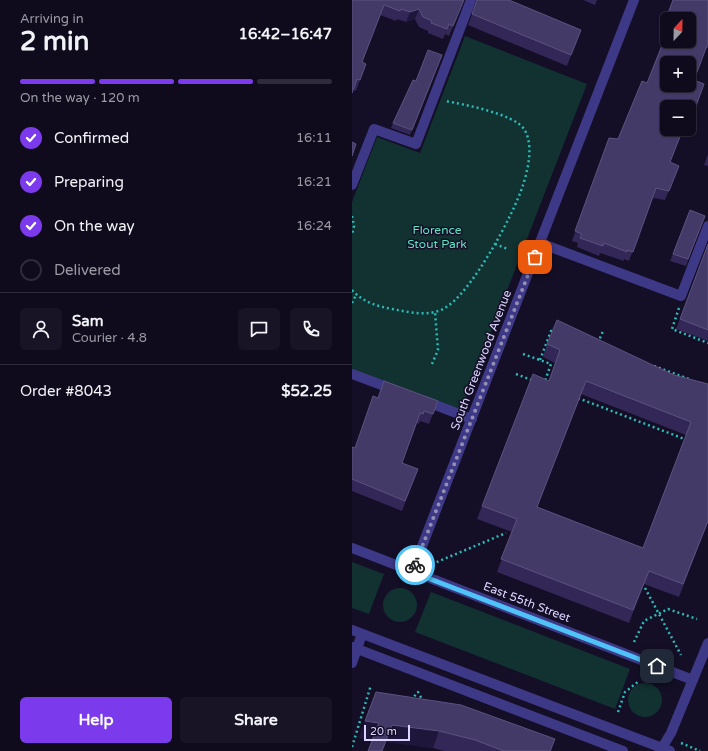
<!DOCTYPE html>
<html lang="en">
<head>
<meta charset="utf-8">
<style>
  body { margin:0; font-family:"Varela Round",sans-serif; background:#181426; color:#f1f3f6; height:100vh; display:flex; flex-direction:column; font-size:15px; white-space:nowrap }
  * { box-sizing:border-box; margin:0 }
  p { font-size:13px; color:#9b9ba4 }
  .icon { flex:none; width:22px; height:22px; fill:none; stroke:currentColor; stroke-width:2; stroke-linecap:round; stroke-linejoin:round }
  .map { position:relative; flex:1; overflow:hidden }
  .sheet { display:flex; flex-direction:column; background:#0f0b1d; width:352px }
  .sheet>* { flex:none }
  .needle { width:26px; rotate:22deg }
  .controls { position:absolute; left:308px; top:12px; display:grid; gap:8px }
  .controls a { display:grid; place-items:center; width:36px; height:36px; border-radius:6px; background:#0f0b1d; box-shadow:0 1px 3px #0004,0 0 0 1px #2f2b3b; font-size:20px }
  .scale { position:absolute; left:12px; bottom:10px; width:46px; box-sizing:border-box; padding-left:4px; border:2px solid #dbd5ff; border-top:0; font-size:11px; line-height:14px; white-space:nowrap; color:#dbd5ff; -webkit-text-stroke:3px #140f27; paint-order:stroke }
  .pin { position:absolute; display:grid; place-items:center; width:34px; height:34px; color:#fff; margin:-17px; border-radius:8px; box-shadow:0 2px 6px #0006 }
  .courier { position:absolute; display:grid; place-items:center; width:40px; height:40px; margin:-20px; border:3px solid #4fc3f7; border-radius:50%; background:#fff; color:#222; box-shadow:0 1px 5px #0007 }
  .overview em { font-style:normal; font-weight:800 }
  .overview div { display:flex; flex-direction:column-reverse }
  .overview { display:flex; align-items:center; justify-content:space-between; height:68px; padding:0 20px }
  h1 { font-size:26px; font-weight:800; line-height:30px }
  .bar { display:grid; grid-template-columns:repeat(4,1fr); gap:6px 4px; align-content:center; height:48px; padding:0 20px }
  .bar i { height:5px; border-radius:3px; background:#2f2b3b }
  .bar .active { background:#7c3aed }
  .bar p { grid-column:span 4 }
  .line { display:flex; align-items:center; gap:10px; padding:0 20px; border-top:1px solid #2f2b3b }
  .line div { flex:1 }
  .round { display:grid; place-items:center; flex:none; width:42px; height:42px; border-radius:6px; background:#181426 }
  ol { padding:0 20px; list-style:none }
  li { display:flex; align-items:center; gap:12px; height:44px }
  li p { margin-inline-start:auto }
  li .icon { padding:4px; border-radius:50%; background:#7c3aed; color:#fff; stroke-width:4 }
  li:last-child { color:#9b9ba4 }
  li i { width:22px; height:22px; border:2px solid #2f2b3b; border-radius:50% }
  .action { display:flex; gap:8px; margin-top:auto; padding:8px 20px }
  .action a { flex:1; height:46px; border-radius:6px; background:#7c3aed; color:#fff; font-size:16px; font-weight:800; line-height:46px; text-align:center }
  .action a+a { background:#181426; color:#f1f3f6 }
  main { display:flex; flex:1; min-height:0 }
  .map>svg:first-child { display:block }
</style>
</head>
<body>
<main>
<section class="sheet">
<div class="overview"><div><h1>2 min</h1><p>Arriving in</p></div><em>16:42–16:47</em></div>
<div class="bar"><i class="active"></i><i class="active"></i><i class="active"></i><i></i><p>On the way · 120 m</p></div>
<ol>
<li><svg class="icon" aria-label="check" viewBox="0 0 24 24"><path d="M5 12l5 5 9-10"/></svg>Confirmed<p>16:11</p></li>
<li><svg class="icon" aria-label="check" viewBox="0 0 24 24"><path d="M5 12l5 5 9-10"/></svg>Preparing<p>16:21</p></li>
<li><svg class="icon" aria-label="check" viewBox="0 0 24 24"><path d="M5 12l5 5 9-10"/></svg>On the way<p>16:24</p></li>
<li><i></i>Delivered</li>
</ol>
<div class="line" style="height:72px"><a class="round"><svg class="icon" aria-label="person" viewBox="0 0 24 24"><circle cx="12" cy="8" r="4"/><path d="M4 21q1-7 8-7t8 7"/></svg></a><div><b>Sam</b><p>Courier · 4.8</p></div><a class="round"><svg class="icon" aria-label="chat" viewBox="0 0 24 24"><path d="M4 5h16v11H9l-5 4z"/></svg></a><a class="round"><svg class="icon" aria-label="phone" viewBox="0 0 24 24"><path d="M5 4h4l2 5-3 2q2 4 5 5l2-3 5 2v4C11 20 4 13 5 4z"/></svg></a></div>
<div class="line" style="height:52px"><div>Order #8043</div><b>$52.25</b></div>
<div class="action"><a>Help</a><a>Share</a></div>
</section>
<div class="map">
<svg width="356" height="751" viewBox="0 0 356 751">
  <rect width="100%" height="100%" fill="#140f27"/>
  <path fill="#123131" d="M113,36l122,48 -127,328 -108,-41v-169l25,-65 43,16z
    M0,562l32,12 -15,40 -17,-6z
    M31 605a17 17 0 1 1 34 0a17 17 0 1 1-34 0Z
    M79,592l199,77 -15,40 -200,-77z
    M276 700a17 17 0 1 1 34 0a17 17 0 1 1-34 0Z"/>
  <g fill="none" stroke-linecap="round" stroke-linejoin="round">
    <path stroke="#2cbcb7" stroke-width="2.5" stroke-dasharray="2 3" stroke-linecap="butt" d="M0,216l2,10 -2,9
      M143,244l13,5
      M0,290c11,12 24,16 40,19 17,3 35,8 51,0 27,-13 71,-95 80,-124 5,-15 11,-41 1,-56 -10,-15 -61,-25 -79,-28
      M0,303l4,-8
      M327,308l-7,21 36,14
      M246,343l5,-12
      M171,354l28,10 -6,17
      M188,360l11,-29 4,1
      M80,364l6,-14 -3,-38
      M302,366l35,13
      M164,374l18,7
      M226,398l109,42
      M80,564l74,-31
      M293,588l36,67
      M282,642l10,-21 24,-12 29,10
      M59,700l7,-8 5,9
      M266,712l7,-20 14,-11
      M329,743l19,8
      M0,747l19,-62"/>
    <path stroke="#3e3987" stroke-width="10" d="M0,185l22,-56 42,15 55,-144
      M188,243l141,53 27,-70
      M0,374l43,16
      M73,401l47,18
      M0,548l341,132
      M60,572l222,-572
      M0,630l318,121
      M0,647l271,104
      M0,663l10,-29
      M308,751l11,-18 37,-90"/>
  </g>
  <path fill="#322756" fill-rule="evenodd" d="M0,0h112l-15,36 -4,-2 -2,5 -15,-6v-2l-9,-4 -4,-8 -9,3 -9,-3 -1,2 -16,-6 -18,47 -2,18 -4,11 -3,-1z
    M125,0l104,30 -14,36 -99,-41z
    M231,0h14l-2,5z
    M321,0h35v48h-2l-12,32 10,4 -15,41v-18h-22v22h21l-3,8 -4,-2 -11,28 9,3 -14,34 -12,-2 -24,63 -5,-2v2l-24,-8 -1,3 -22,-9 1,-4 -6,-2 37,-103 9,1 24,-58 5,2 17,-44 3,-10v12h22v-22h-22v5l-2,-1zM315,63h22v22h-22z
    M90,55l-32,80 -19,-7 2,-5 23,-42z
    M356,154v12l-4,-1z
    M338,210l15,6 -19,50 -16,-5z
    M356,244v97l-32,-12z
    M195,344l127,31 34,9v138l-29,75 -35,-13 -15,39 -132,-51 15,-40 -35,-13 5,-13 67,-126 6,-17 -12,-6zM229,394l105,41 -43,113 -106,-41z
    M26,398l60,3 -9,23 -9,-3 -1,3 -2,-1 -15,40 16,6 -16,42 -50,-20v-44l3,1z
    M13,721l190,18 -4,12h-107l-11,-3 -74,-10z"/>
  <path fill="#1e163b" d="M67,9l-4,10 -9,3 4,-10z
    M229,30l-4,11 -10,25 4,-11z
    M13,721l14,2 -7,17 -13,-2z
    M40,725l47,6 -6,17 -47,-6 -4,9z"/>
  <path fill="#443a68" stroke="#5c5280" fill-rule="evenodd" d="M0,0h112l-11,26 -4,-2 -2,5 -16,-6 1,-2 -9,-4 -4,-8 -9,3 -9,-3 -1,2 -16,-6 -22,57 4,2 -6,16 -3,-1 -5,14z
    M125,0h32l72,30 -10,25 -99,-41z
    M321,0h35v43l-14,37 10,4 -15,41v-18h-22v22h16l-13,33 9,4 -10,25 -13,-3 -23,64 -6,-2v2l-23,-9 -1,3 -23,-8 2,-4 -7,-3 34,-93 9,1 24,-58 5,2 20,-50v8h22v-22h-18l1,-4 -4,-2zM315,63h22v22h-22z
    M76,50l14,5 -30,75 -19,-7 20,-43 3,1z
    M0,142l4,2 -4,12z
    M338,210l15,6 -17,43 -15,-5z
    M356,244v86l-28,-11z
    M205,320l117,55 34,9v137l-25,63 -34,-13 -16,39 -132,-51 16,-40 -35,-13 51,-132 16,7 11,-31 -13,-6zM234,381l105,41 -48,126 -106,-41z
    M32,381l54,20 -5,13 -9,-3 -1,3 -3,-1 -18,50 16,6 -13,32 -53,-22v-32l3,1 18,-52 5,2z
    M24,692l85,13 94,34 -5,12h-46l-29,-11 -36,-9 -47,-6 -10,26h-14l11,-28 -14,-2z"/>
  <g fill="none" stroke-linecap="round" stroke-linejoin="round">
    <path stroke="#9590b3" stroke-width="4" stroke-dasharray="0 7.2" d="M63,565l120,-308"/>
    <path stroke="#4fc3f7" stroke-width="5" d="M63,565l-3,7 245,94"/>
  </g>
  <g text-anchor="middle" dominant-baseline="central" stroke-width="3" stroke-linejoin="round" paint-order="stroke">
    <g font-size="12" fill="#5de3c5" stroke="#140f27">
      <text x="85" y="230">Florence<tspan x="85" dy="14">Stout Park</tspan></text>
    </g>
    <g font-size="12" fill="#dbd5ff" stroke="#140f27">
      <text transform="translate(129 360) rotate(-69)">South Greenwood Avenue</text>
      <text transform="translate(175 602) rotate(21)">East 55th Street</text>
    </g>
  </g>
</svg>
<div class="controls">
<a><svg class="needle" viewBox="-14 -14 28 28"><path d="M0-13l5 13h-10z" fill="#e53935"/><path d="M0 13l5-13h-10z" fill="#9b9ba4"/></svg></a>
<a>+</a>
<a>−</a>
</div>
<div class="scale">20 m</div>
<div class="pin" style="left:183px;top:257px;background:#ea580c"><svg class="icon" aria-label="bag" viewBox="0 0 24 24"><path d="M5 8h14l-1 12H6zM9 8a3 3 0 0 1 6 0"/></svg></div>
<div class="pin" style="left:305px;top:666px;background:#1f2937"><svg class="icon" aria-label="home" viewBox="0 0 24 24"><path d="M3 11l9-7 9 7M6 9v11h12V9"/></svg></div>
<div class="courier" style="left:63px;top:565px"><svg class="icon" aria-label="bike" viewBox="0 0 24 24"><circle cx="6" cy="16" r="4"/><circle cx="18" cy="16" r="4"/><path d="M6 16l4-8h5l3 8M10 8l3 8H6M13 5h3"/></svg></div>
</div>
</main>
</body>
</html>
